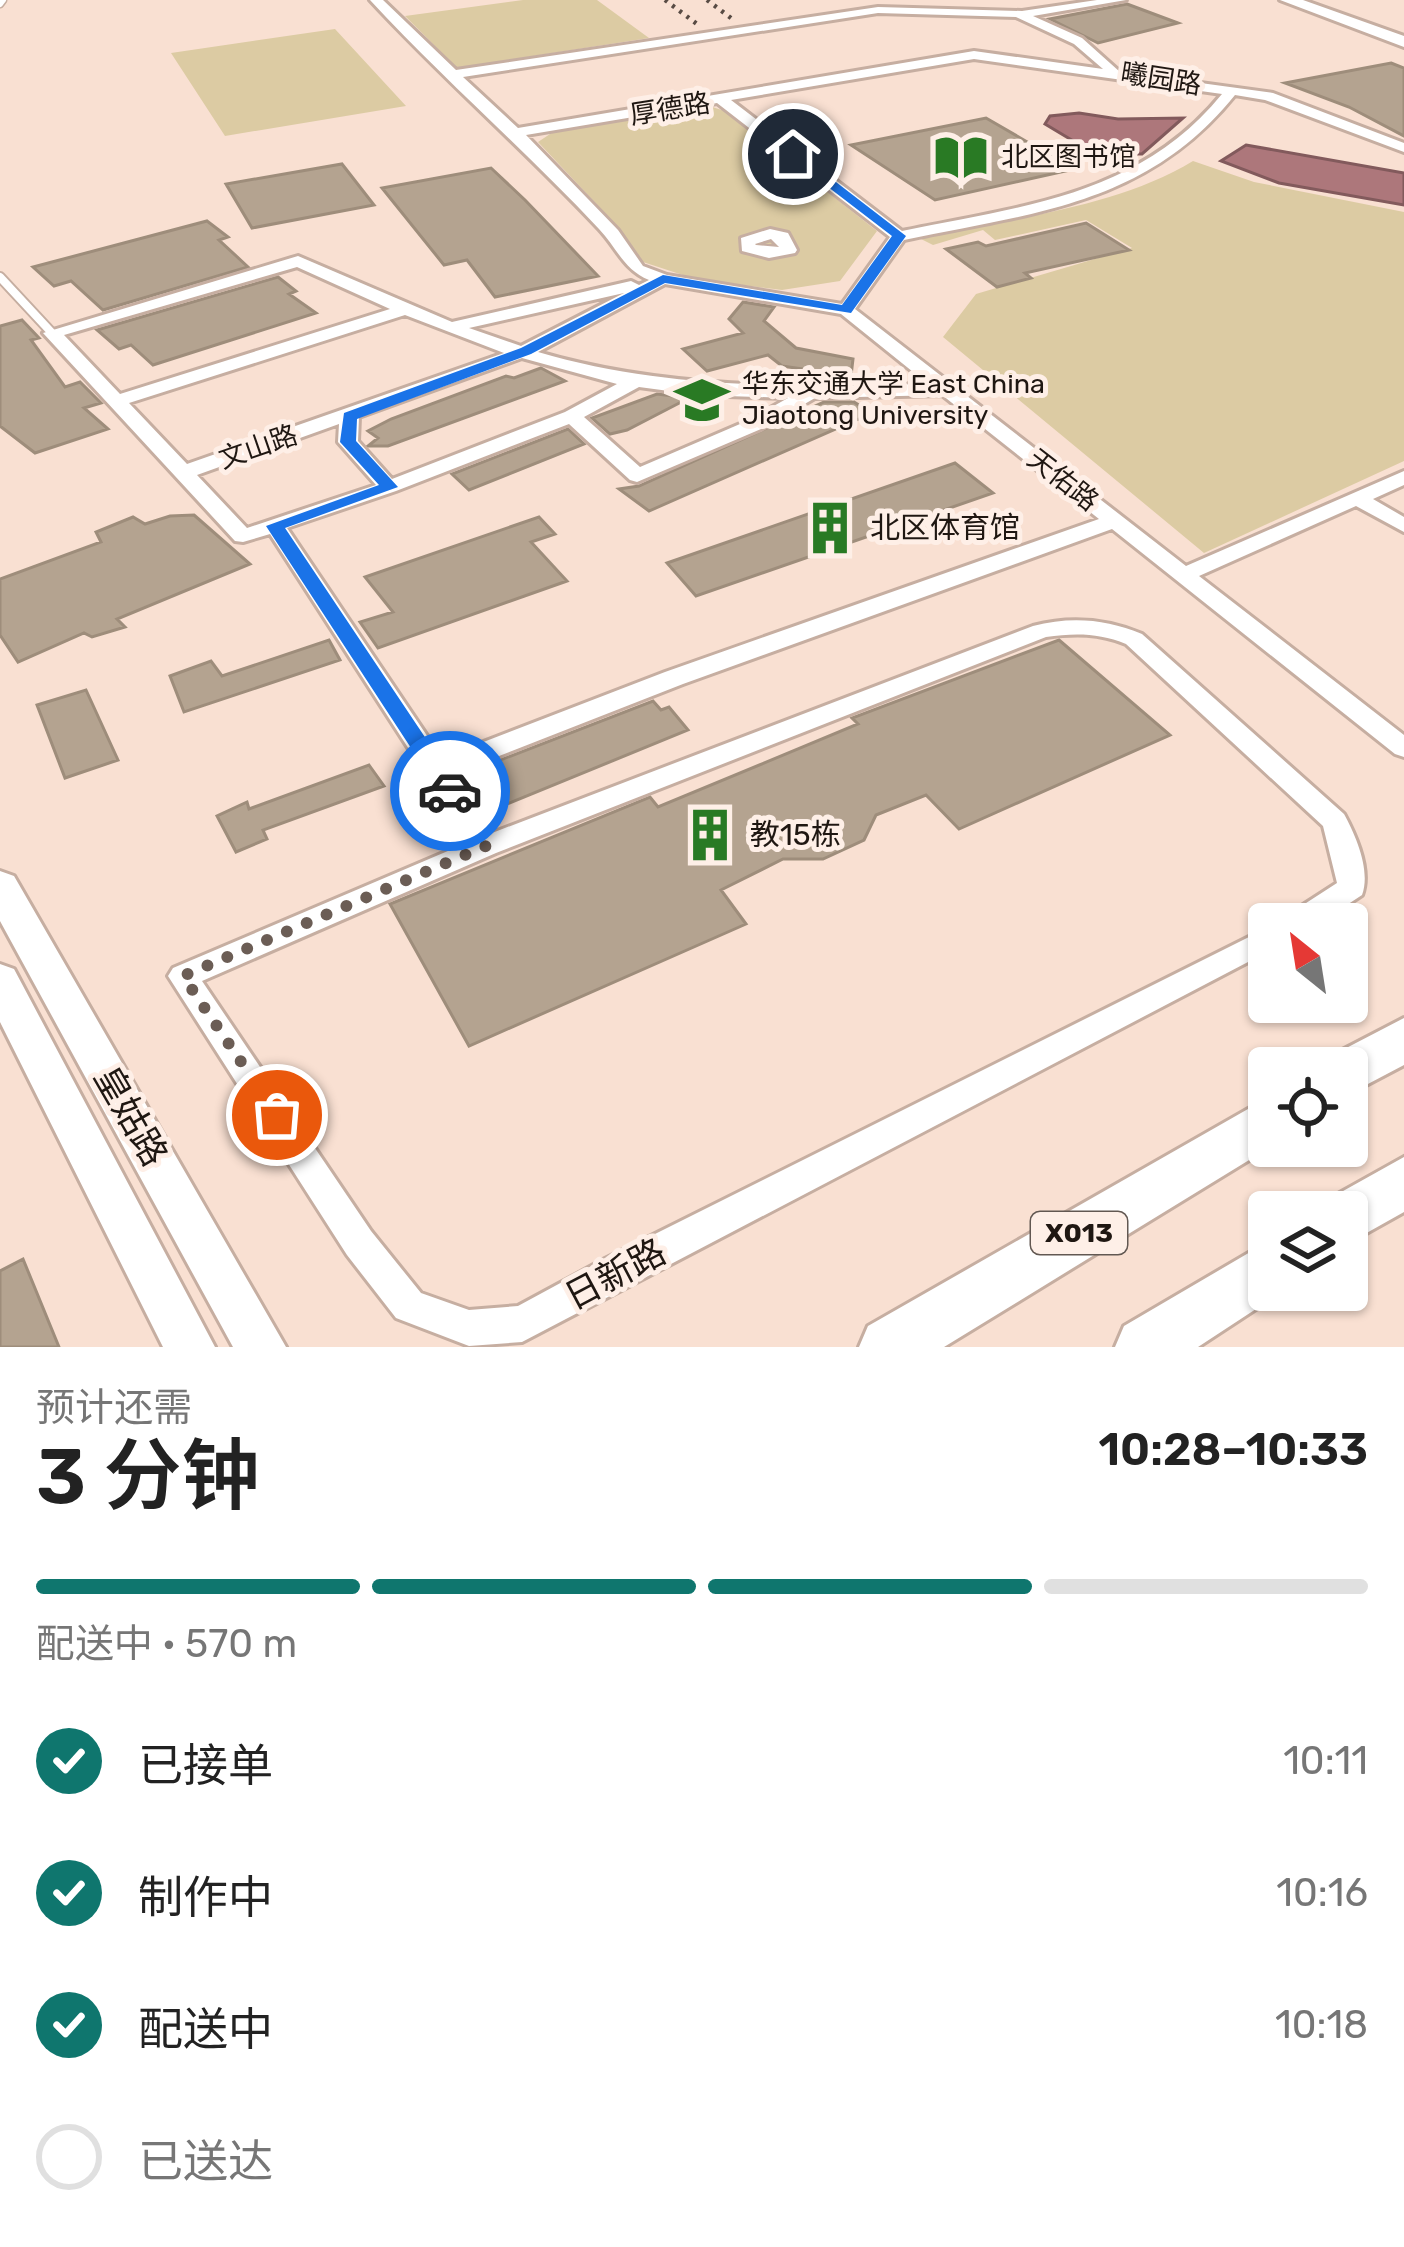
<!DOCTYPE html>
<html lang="zh">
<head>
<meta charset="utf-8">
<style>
  body { margin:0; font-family:Rubik,"Noto Sans SC",sans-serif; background:#f2f2f2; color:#222; height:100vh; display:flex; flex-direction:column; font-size:45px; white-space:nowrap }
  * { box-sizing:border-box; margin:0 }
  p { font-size:39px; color:#767676 }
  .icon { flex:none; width:66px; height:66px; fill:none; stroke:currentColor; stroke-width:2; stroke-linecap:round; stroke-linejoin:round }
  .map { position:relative; height:1347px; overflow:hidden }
  .sheet { display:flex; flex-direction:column; background:#fff; flex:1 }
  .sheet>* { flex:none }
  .needle { width:78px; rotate:330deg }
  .buttons { position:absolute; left:1248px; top:903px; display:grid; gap:24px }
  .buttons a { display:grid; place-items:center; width:120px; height:120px; border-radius:12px; background:#fff; box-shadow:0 3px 9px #0004; font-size:60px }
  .pin { position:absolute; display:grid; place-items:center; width:102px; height:102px; color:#fff; margin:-51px; border:6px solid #fff; border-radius:50%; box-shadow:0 3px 12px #0007 }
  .courier { position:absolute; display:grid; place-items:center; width:120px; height:120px; margin:-60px; border:9px solid #1a73e8; border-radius:50%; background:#fff; color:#222; box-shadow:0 3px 15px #0007 }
  .head em { font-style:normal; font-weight:600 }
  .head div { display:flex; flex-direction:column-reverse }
  .head { display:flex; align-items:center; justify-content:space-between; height:204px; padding:0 36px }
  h1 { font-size:78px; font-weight:600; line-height:90px }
  .bar { display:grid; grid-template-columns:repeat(4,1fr); gap:18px 12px; align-content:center; height:144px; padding:0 36px }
  .bar i { height:15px; border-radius:9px; background:#e0e0e0 }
  .bar .active { background:#0f766e }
  .bar p { grid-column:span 4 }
  ol { padding:0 36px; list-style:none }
  li { display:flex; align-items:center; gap:36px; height:132px }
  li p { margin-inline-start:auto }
  li .icon { padding:12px; border-radius:50%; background:#0f766e; color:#fff; stroke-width:4 }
  li:last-child { color:#767676 }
  li i { width:66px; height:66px; border:6px solid #e0e0e0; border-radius:50% }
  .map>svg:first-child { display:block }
</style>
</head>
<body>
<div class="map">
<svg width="1404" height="1347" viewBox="0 0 1404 1347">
  <rect width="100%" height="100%" fill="#f9e0d2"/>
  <path fill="#dccba3" d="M523,0h74l52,38 -192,30 -52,-52z
    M335,29l71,77 -181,30 -54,-83z
    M709,106l16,5 152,120 -37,50 -58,9 -87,-11 -52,-17 -23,-33 -82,-87 18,-12z
    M1193,161l61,21 150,30v249l-200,92 -261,-216 33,-43 156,-46 -46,-28 -91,20 -12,-10 -50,15 -14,-7c89,-20 195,-29 274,-77z"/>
  <path fill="#ad777b" stroke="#825a5c" stroke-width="3" d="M1079,113l39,6 65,-1 -41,36h-47l-50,-30 5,-8z
    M1246,145l158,28v32l-125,-22 -58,-22z"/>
  <path fill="#b4a390" stroke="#9e8d7b" stroke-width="3" d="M1127,4l51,19 -80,20 -48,-24z
    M1391,63l13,5v68l-55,-29 -64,-24z
    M986,118l88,51 -139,31 -84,-55z
    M342,164l32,41 -122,23 -26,-44z
    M491,168l34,32 73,76 -103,21 -28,-37 -23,5 -62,-77z
    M207,221l21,16 -9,3 29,27 -145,43 -32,-29 -17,5 -21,-19z
    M1086,223l43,27 -104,23 6,5 -34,9 -51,-38 32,-7 8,4z
    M278,277l18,14 -7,3 27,19 -163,52 -22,-20 -12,4 -22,-19z
    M743,302l31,5 -10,14 32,27 57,11 -2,17 -69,-10 -14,-11 -61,16 -24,-22 60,-16 -14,-14z
    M22,320l17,18 -8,2 34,47 15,-5 21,21 -17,5 24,21 -73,24 -35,-27v-100z
    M541,368l24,13 -177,65h-20l10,-8 -10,-7 23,-12 115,-43 8,2z
    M657,394l32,4 -62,32 -17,4 -18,-16z
    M824,402h30l18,11 -223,98 -30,-22 20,-3z
    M568,429l16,15 -115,46 -17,-16z
    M955,463l38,30 -297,103 -29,-33z
    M194,515l56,49 -133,55 8,8 -33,10 -8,-4 -66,29 -18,-27v-56l101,-37 -5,-10 37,-15 12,7 25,-8z
    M539,517l16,17 -24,8 36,39 -189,67 -18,-26 33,-10 -28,-35z
    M329,640l11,20 -156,52 -14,-36 41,-15 11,15z
    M1059,640l111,95 -211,94 -33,-34 -50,20 -12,25 -41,19h-40l-62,31 25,34 -277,122 -79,-142 260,-107 8,10 200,-83 -6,-6z
    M86,690l32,70 -53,18 -28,-73z
    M653,701l8,9 8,-3 19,23 -186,76 -25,-37z
    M369,765l15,21 -121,44 4,9 -31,13 -19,-36 30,-14 2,7z
    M23,1259l36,88h-59v-76z"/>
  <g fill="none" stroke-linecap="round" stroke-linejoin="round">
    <defs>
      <path id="lane-far1" d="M0,4l3,-4"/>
      <path id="lane" d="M0,277l52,56"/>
      <path id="street" d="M370,0h13l73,70 422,-63 144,4 75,-11h29l-93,16 49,22 38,34 153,21 131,50v9l-139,-52 -30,-5c-88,110 -202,118 -331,145l-49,69 331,257 218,-95v14l-31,14 31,18v15l-48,-26 -157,70 205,159v22l-9,-3 -283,-225 -429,155 -230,90 39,59 541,-207c38,-10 73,-7 109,8l202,180c12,22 27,57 18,81l-44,29h-36l4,-8 51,-33 -14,-57 -197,-182c-27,-11 -51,-11 -80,-7l-550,216 -294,128 169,250 50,62 48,17 49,-4 83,-45 668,-334v24l-747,391 -53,4 -73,-28 -49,-63 -179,-279 5,-8 296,-126 -199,-308 -27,8 -8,-1 -192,-208 255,-77 154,66 179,-41 8,4 10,-5c-25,-10 -32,-32 -50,-51 -74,-79 -156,-150 -229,-229zM878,13l138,4 58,27 29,25 -129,-18 -456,77 -55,-51zM974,59l248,35c-83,102 -199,112 -320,137l-171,-131zM717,103l173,134 -48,67 -175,-29 -24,-9 -25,-36 -92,-95zM297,267l93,42 -270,85 -56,-59zM665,284l176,30 87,70c-133,3 -261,6 -390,-32zM624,293l-103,53 -52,-18zM405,315l99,38 -317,111 -58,-61zM522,358l95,26 -52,28 -173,67 -34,-38 1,-24zM639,387l60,8 89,3 -41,23 -107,46 -56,-50zM942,395l157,124 -434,153 -223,86 -155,-230 109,-37 173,-67 61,56 7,2 124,-53 54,-31zM339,424l-1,18 38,43 -129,43 -50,-53z
        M770,229l18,4 9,17 -2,3 -26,5 -27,-7 -1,-13zM771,239l8,8 -23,-2 -1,-1z"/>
      <path id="secondary" d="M1280,0h23l101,36v11z
        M0,871l14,5 272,471h-53l-233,-426z
        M0,964l14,5 201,378h-52l-163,-325z"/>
      <path id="primary" d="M1404,1018v47l-57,30v-27h-23l5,-11z
        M1269,1097l3,49 -328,201h-85l9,-21z
        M1404,1157v55l-57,32v-32h-25l5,-12z
        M1269,1241v49h16l-87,57h-83l9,-21z"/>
    </defs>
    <use href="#lane-far1" stroke="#c6aea1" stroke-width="9"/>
    <use href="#lane" stroke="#c6aea1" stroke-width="12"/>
    <use href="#street" stroke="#c6aea1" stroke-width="6"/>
    <use href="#secondary" stroke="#c6aea1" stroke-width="6"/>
    <use href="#primary" stroke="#c6aea1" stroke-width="6"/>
    <use href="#lane-far1" stroke="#fff" stroke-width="6"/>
    <use href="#lane" stroke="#fff" stroke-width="8"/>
    <use href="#street" fill="#fff" fill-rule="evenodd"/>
    <use href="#secondary" fill="#fff" fill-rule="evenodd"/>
    <use href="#primary" fill="#fff" fill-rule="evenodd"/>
    <path stroke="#584b44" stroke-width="4.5" stroke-dasharray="3 6" stroke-linecap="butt" d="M665,0l32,24
      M707,0l24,18"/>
  </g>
  <path fill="#1a73e8" d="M789,152h8l109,84 -55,77 -186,-30 -134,71 -174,65 -1,22 42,46 -113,41 176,263 -3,6h-15l-177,-271 113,-41 -39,-43 4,-29 177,-65 142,-73 179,30 50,-69 -103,-79z"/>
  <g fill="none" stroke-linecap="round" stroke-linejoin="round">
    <path stroke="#6b5d55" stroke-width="12" stroke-dasharray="0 21.6" d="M277,1115l-94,-139 303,-130 -36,-55"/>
  </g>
  <defs>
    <symbol id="library-bare" viewBox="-9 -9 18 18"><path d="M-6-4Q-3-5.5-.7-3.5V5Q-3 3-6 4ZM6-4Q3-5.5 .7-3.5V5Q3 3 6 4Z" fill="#297a24" stroke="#feefe7" stroke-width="2.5" paint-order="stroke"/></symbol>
    <symbol id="university-bare" viewBox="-9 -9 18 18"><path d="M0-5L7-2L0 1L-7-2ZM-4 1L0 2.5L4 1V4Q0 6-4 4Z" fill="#297a24" stroke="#feefe7" stroke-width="2.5" paint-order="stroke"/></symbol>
    <symbol id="building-bare" viewBox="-9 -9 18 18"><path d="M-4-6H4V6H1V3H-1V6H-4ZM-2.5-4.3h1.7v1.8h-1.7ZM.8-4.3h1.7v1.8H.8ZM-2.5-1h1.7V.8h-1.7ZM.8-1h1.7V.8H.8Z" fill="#297a24" stroke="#feefe7" stroke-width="2.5" paint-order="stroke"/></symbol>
  </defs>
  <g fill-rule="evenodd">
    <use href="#library-bare" x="923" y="119" width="76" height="76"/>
    <use href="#university-bare" x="664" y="362" width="76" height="76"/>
    <use href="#building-bare" x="792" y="490" width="76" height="76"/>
    <use href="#building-bare" x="672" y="797" width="76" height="76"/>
  </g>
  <g text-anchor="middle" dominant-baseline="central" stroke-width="10" stroke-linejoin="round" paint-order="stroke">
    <g font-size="27" fill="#1f1712" stroke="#feefe7">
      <text transform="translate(1161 79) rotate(9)">曦园路</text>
      <text transform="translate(670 109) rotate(-9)">厚德路</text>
      <text transform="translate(258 447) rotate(-19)">文山路</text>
      <text transform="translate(1063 480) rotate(38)">天佑路</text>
    </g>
    <g font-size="27" fill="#1f1712" stroke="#feefe7" text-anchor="start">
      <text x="1001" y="157">北区图书馆</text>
      <text x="742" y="384">华东交通大学 East China<tspan x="742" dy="31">Jiaotong University</tspan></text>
    </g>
    <rect fill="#feefe7" stroke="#625852" stroke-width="3" x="1031" y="1212" width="96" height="42" rx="9"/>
    <g font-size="27" font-weight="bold" fill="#1f1712">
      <text x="1079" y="1233">X013</text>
    </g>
    <g font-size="30" fill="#1f1712" stroke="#feefe7" text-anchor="start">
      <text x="870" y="528">北区体育馆</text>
      <text x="750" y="835">教15栋</text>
    </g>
    <g font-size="36" fill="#1f1712" stroke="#feefe7">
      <text transform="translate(131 1116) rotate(60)">皇姑路</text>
      <text transform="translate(615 1274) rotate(-28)">日新路</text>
    </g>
  </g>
</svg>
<div class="buttons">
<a><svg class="needle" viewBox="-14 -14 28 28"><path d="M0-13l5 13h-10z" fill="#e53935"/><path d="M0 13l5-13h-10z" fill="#767676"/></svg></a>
<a><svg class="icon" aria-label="locate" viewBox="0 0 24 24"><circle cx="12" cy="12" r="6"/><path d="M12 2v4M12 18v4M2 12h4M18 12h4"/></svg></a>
<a><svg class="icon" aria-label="layers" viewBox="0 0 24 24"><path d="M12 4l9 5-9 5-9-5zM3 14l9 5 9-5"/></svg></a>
</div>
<div class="pin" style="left:277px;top:1115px;background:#ea580c"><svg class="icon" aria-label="bag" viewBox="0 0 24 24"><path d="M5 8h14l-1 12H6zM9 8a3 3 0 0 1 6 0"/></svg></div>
<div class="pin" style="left:793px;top:154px;background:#1f2937"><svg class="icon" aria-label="home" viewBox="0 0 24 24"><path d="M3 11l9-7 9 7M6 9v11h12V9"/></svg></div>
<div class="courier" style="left:450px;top:791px"><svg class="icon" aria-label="car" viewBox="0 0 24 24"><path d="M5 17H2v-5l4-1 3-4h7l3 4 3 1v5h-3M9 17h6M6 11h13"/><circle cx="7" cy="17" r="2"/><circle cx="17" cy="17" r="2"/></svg></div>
</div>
<section class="sheet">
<div class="head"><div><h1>3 分钟</h1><p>预计还需</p></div><em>10:28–10:33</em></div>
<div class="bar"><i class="active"></i><i class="active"></i><i class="active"></i><i></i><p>配送中 · 570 m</p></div>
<ol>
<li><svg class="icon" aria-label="check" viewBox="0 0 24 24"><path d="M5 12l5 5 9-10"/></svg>已接单<p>10:11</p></li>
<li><svg class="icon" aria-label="check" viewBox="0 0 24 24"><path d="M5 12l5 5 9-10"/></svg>制作中<p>10:16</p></li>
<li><svg class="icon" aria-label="check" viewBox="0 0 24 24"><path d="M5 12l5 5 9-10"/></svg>配送中<p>10:18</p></li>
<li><i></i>已送达</li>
</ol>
</section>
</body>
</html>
